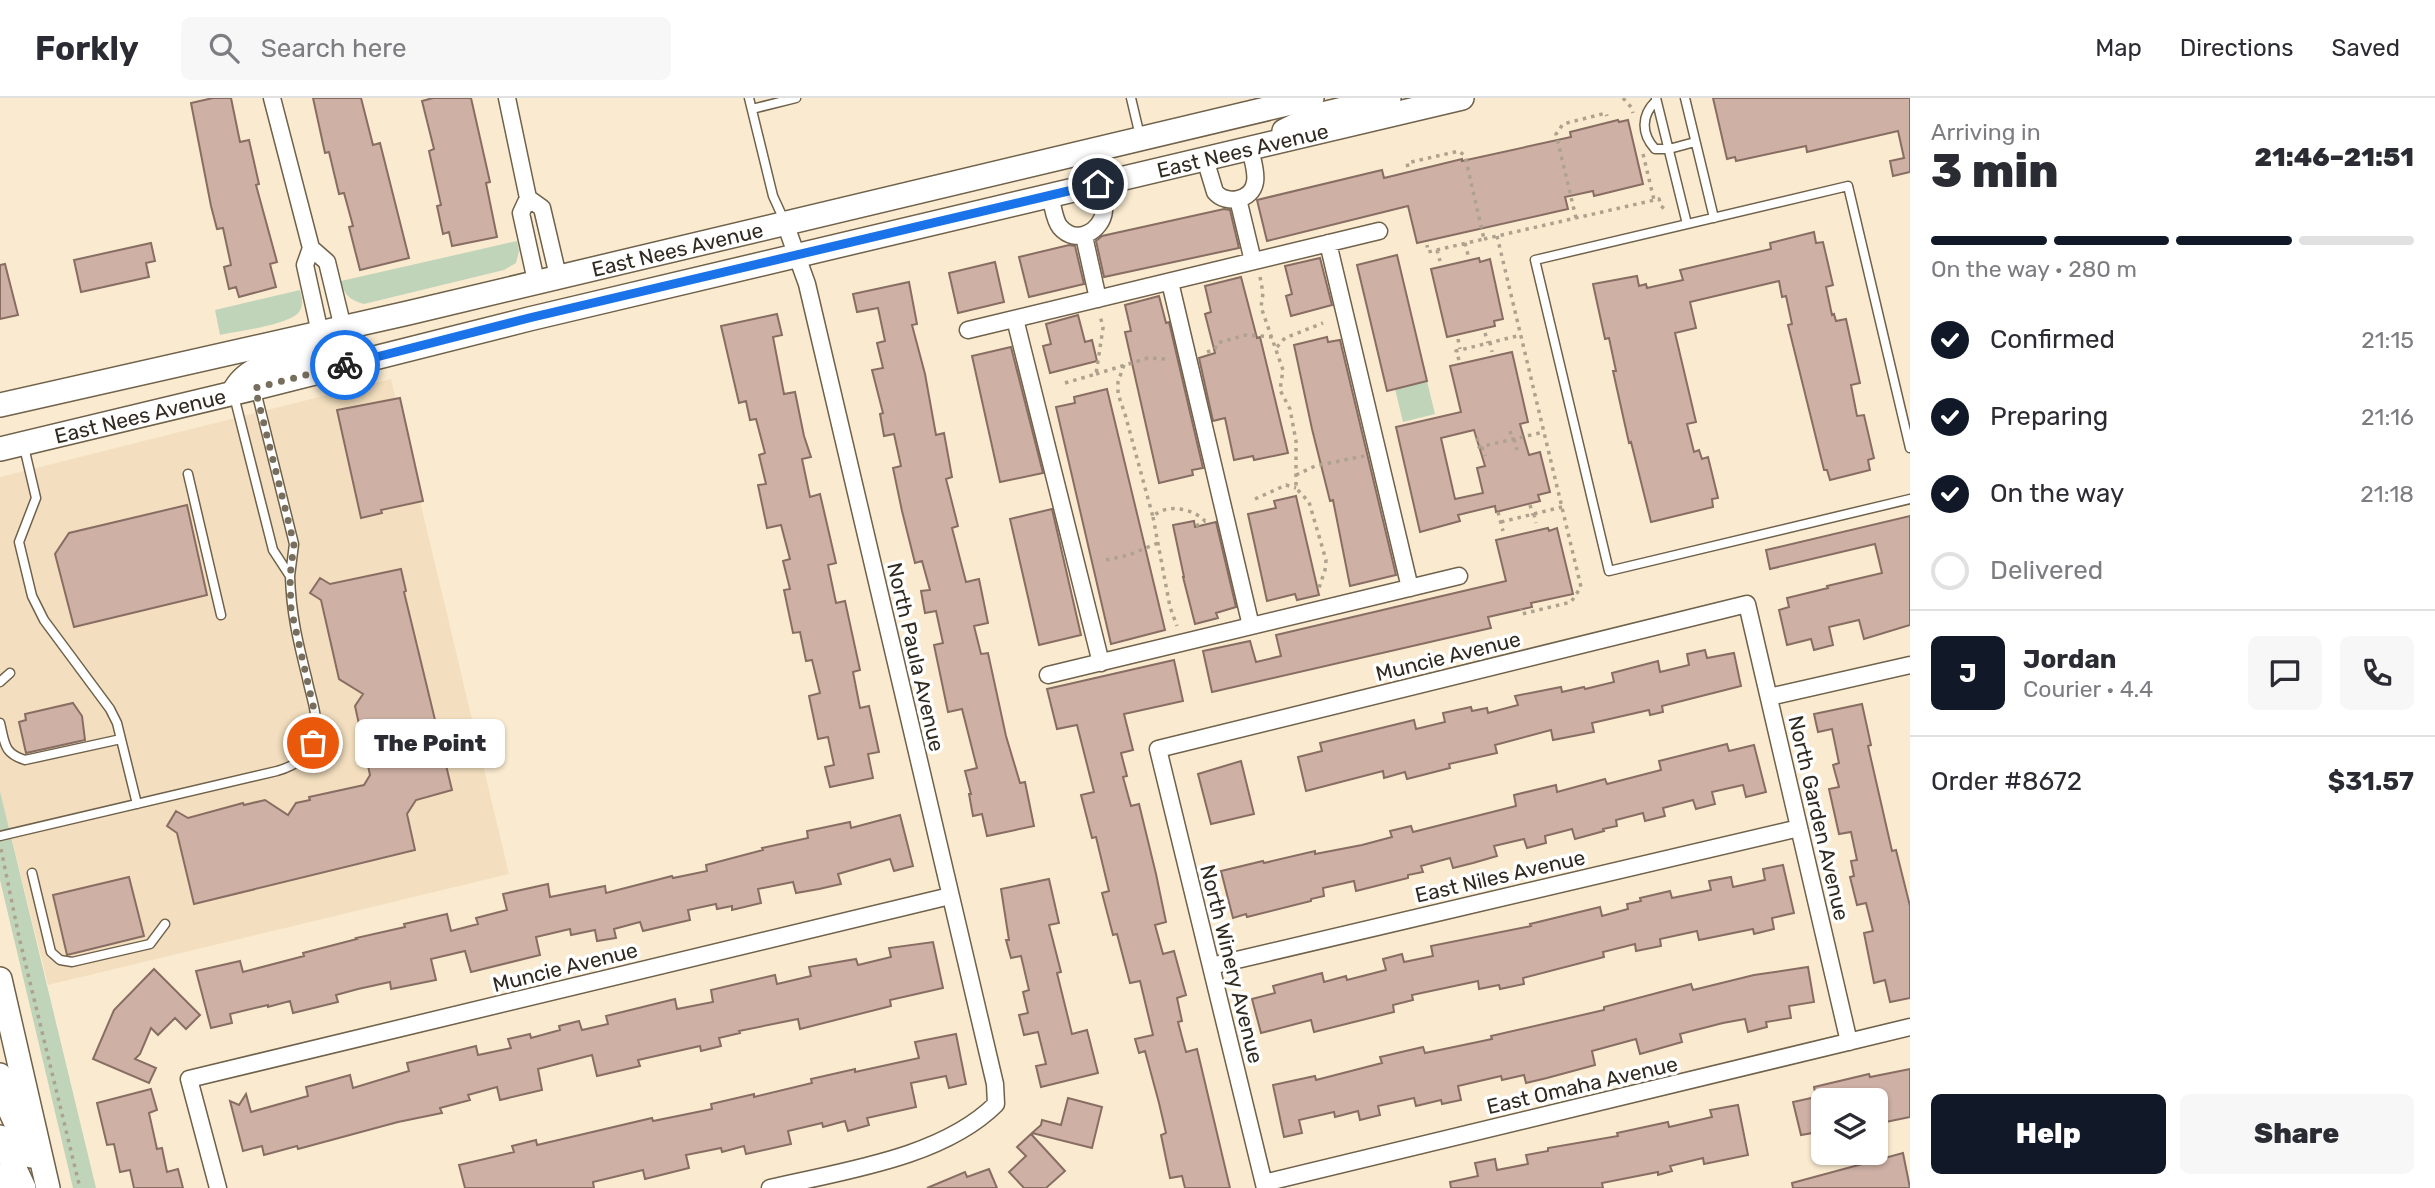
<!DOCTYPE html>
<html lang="en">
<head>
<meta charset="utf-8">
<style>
  body { margin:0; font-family:Rubik,sans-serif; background:#f7f7f7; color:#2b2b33; height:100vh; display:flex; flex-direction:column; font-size:26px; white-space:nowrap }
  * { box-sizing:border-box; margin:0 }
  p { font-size:23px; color:#7c7c81 }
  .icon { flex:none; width:38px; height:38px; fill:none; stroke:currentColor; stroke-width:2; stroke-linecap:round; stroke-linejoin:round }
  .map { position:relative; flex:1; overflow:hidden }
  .side { display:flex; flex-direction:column; background:#fff; width:525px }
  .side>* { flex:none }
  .controls { position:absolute; left:1811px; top:990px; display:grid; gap:14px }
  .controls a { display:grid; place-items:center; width:77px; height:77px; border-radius:10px; background:#fff; box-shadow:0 2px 5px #0004; font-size:35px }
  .pin { position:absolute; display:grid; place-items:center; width:60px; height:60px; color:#fff; margin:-30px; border:4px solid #fff; border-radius:50%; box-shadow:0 2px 7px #0007 }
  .courier { position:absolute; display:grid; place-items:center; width:70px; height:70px; margin:-35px; border:5px solid #1a73e8; border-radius:50%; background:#fff; color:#222; box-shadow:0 2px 9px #0007 }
  .bubble { position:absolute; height:49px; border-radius:10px; background:#fff; box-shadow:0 2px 5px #0004; font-size:23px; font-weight:800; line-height:49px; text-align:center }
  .headline em { font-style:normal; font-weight:800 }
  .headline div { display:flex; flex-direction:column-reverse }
  .headline { display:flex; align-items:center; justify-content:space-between; height:119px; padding:0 21px }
  h1 { font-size:46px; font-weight:800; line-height:52px }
  .bar { display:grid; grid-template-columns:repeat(4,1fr); gap:10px 7px; align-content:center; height:84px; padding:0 21px }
  .bar i { height:9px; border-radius:5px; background:#e1e1e2 }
  .bar .on { background:#111827 }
  .bar p { grid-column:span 4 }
  .line { display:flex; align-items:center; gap:18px; padding:0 21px; border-top:2px solid #e1e1e2 }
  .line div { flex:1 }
  .round { display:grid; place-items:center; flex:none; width:74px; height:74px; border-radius:10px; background:#f7f7f7 }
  ol { padding:0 21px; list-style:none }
  li { display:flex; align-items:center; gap:21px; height:77px }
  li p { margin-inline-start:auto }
  li .icon { padding:7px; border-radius:50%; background:#111827; color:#fff; stroke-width:4 }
  li:last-child { color:#7c7c81 }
  li i { width:38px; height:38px; border:4px solid #e1e1e2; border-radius:50% }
  .button { display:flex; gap:14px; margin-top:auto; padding:14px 21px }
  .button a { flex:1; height:80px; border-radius:10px; background:#111827; color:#fff; font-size:28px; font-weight:800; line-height:80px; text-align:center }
  .button a+a { background:#f7f7f7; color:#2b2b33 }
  header { display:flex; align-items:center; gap:42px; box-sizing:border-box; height:98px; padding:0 35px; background:#fff; border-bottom:2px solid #e1e1e2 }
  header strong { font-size:33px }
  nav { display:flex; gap:38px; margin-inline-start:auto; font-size:24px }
  .search { width:490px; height:63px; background:#f7f7f7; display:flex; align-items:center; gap:18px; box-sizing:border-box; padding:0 24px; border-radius:10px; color:#7c7c81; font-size:26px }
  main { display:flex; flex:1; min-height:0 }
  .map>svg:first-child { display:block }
</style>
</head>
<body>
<header>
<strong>Forkly</strong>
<div class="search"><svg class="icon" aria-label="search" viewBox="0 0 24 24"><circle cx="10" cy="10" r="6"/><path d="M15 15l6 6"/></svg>Search here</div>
<nav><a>Map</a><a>Directions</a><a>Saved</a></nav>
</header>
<main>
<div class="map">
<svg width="1910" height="1090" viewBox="0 0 1910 1090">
  <rect width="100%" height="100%" fill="#faebd0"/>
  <path fill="#f3dfbf" d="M391,281l118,495 -461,111 -48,-194v-314z"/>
  <path fill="#c0d4b9" d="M517,143l2,10 -3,12 -12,7 -140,34c-14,-4 -20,-9 -23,-23z
    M300,192c2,8 4,15 -1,22 -10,13 -61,19 -79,23l-5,-25z
    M1427,283l8,33 -32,8 -8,-33z
    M0,693l96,397h-23l-73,-308z"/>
  <path fill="#ceb0a5" stroke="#886d62" stroke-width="2" fill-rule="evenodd" d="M213,0h18l9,44 9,-2 10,44 -3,1 21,77 -7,2 6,23 -37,10 -3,-10 -7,2 -5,-22 7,-2 -8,-37 -6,1 -6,-23 -20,-103z
    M313,0h48l12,47 7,-2 29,115 -49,12 -11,-43 4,-1 -9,-33 -5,1 -10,-42 -4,1z
    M433,0h38l19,84 -4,1 11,54 -45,9 -3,-14 -6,2 -6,-28 4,-1 -12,-54 5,-2 -12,-48z
    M1713,0h197v74l-17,4 -3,-15 14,-3 -6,-27 -91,21 -1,-6 -70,15 -1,-4 -8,2z
    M1618,22l1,2 9,-2 15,64 -49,12 -1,-5 -28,6 3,12 -151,34 -9,-37 -141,35 -10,-41 125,-30 2,8 78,-19v2l109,-24 -1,-5z
    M1224,111l6,1 9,38 -135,29 -8,-36 6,-5z
    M1814,134l2,11 7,-1 10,43 -7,2 6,28 2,-1 2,7 10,-2 14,64 -9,2 6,31 7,-1 10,43 -6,2 2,10 -40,10 -3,-10h-3l-36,-145 4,-1 -6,-28 -4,1 -3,-16 -89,21 6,26 -21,5 21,89 -9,2 7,28 5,-2 3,9 6,-2 10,41 -6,1 1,8 -62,15 -20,-80 -2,1 -16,-72h3l-7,-33 -4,1 -12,-55 44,-8 2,10 7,-2 1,4 36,-8 -3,-10 91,-21 -1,-6z
    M151,145l4,18 -9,2 3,14 -68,15 -7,-32z
    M1069,147l6,1 9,38 -55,13 -10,-40z
    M1397,157l30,126 -40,10 -30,-126z
    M1320,160l12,47 -41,11 -5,-20 6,-2 -7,-28z
    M1479,160l1,4 10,-3 13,60 -9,2 1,5 -48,11 -16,-68z
    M995,164l9,40 -46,11 -9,-40z
    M5,166l13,51 -18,4v-54z
    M1241,179l16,61 3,-1 28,116 -34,7 -1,-4 -19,4 -9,-42 -12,3 -14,-63 16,-5 -10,-39 6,-2 -6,-26z
    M909,184l8,42 -5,1 13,49 11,61 8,-2 8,44 -6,2 12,47 -6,2 14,54 13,-3 9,44 -14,3 7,28 7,-1 18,83 14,47 5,-1 9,44 -47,10 -5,-22 -9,2 -4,-22h2l-6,-23 12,-3 -15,-59 -14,3 -14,-67 9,-2 -7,-32 -11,2 -4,-22 9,-1 -8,-29 -7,2 -13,-52 -9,-43 8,-2 -7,-32 -10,2 -4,-22 3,-1 -11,-43 11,-2 -6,-25 8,-2 -7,-33 -21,4 -4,-18z
    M1159,198l7,27 3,-1 34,146 -11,2 1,5 -34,8 -34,-151 6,-1 -6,-26z
    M777,216l5,21 -9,2 11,57 11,-2 9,44 7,21 -9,2 8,38 10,-3 16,69 -8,2 8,38 9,-2 15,69 -7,2 7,36 9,-2 10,46 -11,2 5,24 -43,9 -5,-20 9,-2 -6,-28 -10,2 -9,-43 11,-3 -8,-33 -6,1 -6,-29 -7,1 -9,-43 6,-1 -7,-28 7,-2 -9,-34 -14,3 -9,-43 8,-1 -7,-29 6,-2 -9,-34 -6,1 -4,-19 -7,2 -18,-77z
    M1078,217l7,27 7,-2 5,21 -47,12 -7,-27 8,-2 -5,-20z
    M1327,239l1,5 12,-2 56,235 -46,11 -17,-86 -3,1 -18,-72 -18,-84z
    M1011,249l32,126 -43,9 -28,-126z
    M1512,254l16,70 -8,2 9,31 11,-3 10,40 -12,3 2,6 -44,11 -1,-6 -37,9 2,6 -40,11 -24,-105 65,-15 -11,-46zM1474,332l11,36 -8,2 6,25 -28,6 -14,-61z
    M1107,291l58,241 -54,14 -55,-237 19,-4 -1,-6z
    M400,300l23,103 -42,9 1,3 -21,5 -24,-108z
    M1296,398l23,99 -22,5 -2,-6 -28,7 -19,-87 28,-6 -2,-7z
    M187,407l20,90 -133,32 -19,-73 14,-21z
    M1052,411l29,126 -42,10 -29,-126z
    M1910,418v109l-46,14 -5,-19 -30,7 4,18 -19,5 -3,-11 -24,6 -8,-35 10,-3 -2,-9 41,-10 -1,-2 55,-13 -7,-29 -105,25 -4,-19z
    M1194,423l1,6 21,-5 20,85 -20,6 2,5 -23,6 -12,-47h1l-11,-52z
    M1548,430l1,3 8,-3 16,66 -42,9 1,4 -44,10 3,11 -279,64 -9,-41 47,-10 6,21 25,-6 -5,-21 230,-54 -10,-41z
    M401,471l5,22 -2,1 48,198 -36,10 -9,14 8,36 -221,54 -17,-71 -10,-7 9,-15 12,7 55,-15 1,2 21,-5 23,15 8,-12 14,-3 -1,-3 55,-12 6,-10 -15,-69 8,-12 -24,-15 -18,-79 -11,-7 10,-15 10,6z
    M1705,552l2,8 27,-5 7,33 -79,20 1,6 -13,3 -1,-5 -57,13 2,9 -41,8 -2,-10 -56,15 2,8 -48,11 1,4 -43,11 -2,-7 -21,6 -1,-7 -77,20 -8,-34 24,-6 -2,-8 94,-23 2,9 29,-7 -2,-9 28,-6 1,4 15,-3 1,5 30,-8 -3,-9 46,-9 1,5 22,-5 1,2 29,-7 -2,-9 46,-12 2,11 29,-7 -2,-11z
    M1174,562l9,41 -59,13 9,36 -12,3 6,23 -4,1 8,29 8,-2 17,70 10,48 -11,3 8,29 11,-3 12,44 -9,3 5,23 -4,1 8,30 11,-3 33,139h-45l-3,-12 -12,2 -9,-43 5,-2 -7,-30 -14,-52 -6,2 -4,-14 18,-4 -13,-54 -10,2 -13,-49 -4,1 -11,-42 7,-2 -13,-54 -4,1 -11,-43 13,-3 -17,-67 -20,4 -10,-40z
    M73,605l9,13 3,24 -59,13 -7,-31 7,-2 -1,-6z
    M1862,606l9,41 -3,1 24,105 4,-1 14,56v92l-20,4 -5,-22 -11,3 -10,-50 9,-2 -7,-28 -9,2 -7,-28 4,-1 -3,-15 6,-1 -6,-28 -12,2 -10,-45 10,-2 -6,-22 6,-2 -7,-34 -14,3 -4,-18z
    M1727,646l2,7 25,-6 12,47 -20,5 -3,-12 -31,7 3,12 -19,5 -3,-9 -30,8 2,8 -20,5 -2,-8 -27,7 1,6 -14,3 1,2 -29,8 -3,-10 -27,7 1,7 -19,5 -3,-9 -30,7 3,10 -24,7 -20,5 -3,-10 -29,8 2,6 -15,3v3l-52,13 -2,-10 -31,7 1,8 -13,3v2l-64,16 -1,-3 -13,4 -12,-47 42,-10 1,2 51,-12v3l47,-9 30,-8 -2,-6 21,-5 2,6 103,-26 -2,-11 42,-10 1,7 48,-13 2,5 54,-14 -2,-9z
    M1241,663l13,53 -43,10 -13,-50z
    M900,717l13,51 -19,5 -4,-12 -52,15 3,10 -22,5 -23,4 -3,-11 -35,7 3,14 -29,7v-4l-15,3 -1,-5 -28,6 2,10 -47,11 -3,-9 -26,7 2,9 -19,3 -2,-11 -24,5 -1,-6 -34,8 4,18 -69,17 -6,-21 -34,8 5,21 -45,9 -1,-7 -32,7 -22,6 2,7 -45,11 -3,-12 -22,6v-2l-38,9 2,9 -21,5 -15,-57 44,-10 3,11 61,-16 -1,-3 54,-14 -1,-1 49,-11 -1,-3 43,-10 4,17 27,-7 -2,-6 31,-8 -4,-16 45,-10 2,13 55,-11 1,7 66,-17 1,2 34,-7 -1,-6 57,-15 -1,-2 46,-10 -1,-7 43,-9 1,6z
    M1783,767l11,48 -22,5 2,11 -20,5 -1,-5 -54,11 -2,-9 -37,8 1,7 -25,5 -1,-7 -32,8 1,5 -81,21 1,6 -24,5 -1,-4 -20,4 -1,-8 -66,14 1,5 -20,5 1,7 -80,20 -3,-12 -50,13 -9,-34 23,-6 -2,-7 49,-13 2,9 22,-6 1,4 39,-10 -3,-11 19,-5 2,8 29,-6 -2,-10 100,-20 -1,-2 70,-17 2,9 26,-7 -1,-5 14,-3 -1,-3 30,-7 2,7 39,-8 -2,-9 22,-4 2,10 32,-7 -2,-11z
    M129,779l15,59 -77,19 -14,-60z
    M1049,781l10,44 -10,2 12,47 -4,1 15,61 15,-4 11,43 -57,14 -5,-21 10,-2 -8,-32 -14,3 -5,-20 9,-2 -5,-21 6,-2 -8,-34 -10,2 -5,-18h3l-8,-51z
    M933,844l10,46 -53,12 1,6 -91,23 -2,-10 -59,12 1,2 -21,5 2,8 -20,5 -1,-5 -62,14 2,6 -43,10 -5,-21 -54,14 4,21 -42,10 -3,-13 -29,8 2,5 -30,8 2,5 -44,9 -100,27 -1,-3 -33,9 -2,-9 -19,5 -13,-50 9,4 7,-11 5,18 57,-16 -2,-9 26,-7 18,-5 3,13 56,-17 -2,-8 69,-17 2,9 33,-7 -3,-9 22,-5 1,4 29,-8 -1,-4 20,-5 3,9 26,-6 -2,-8 69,-17 2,10 36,-7 -2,-12 64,-15 2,9 34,-8 -2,-9 47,-8 2,6 33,-8 -2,-9z
    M1808,869l6,35 -25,4 2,12 -25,4 1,5 -19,5 -3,-13 -22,4 -43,11 2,8 -42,12 -4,-15 -44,12 3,14 -48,13 -21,5 -2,-8 -22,5 -1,-4 -43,10 3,14 -19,4 -1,-4 -25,6 -2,-8 -36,8 2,9 -20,5 -2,-9 -23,6 -1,-5 -35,8 3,13 -18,4 -11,-52 42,-9 1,4 66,-17 -2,-6 43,-10 2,6 67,-14 -1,-3 113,-26v-3l87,-23 2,6 61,-15z
    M154,871l46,46 -14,14 -11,-11 -17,17 -7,-7 -11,26 -5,5 21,9 -7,15 -56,-24 21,-49z
    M956,936l10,50 -17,4 -3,-12 -35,7 5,24 -49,11 2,7 -21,6 -3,-10 -22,6 -1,-4 -34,8 3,13 -45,10 -2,-8 -22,6 -1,-4 -35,7 3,13 -44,11 -2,-9 -50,12 1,6h-129l-6,-23 55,-13 -2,-6 24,-6 1,5 115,-27 1,3 59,-12 -1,-5 43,-10v3l58,-14 -1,-4 44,-10v3l64,-14 -4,-16z
    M1910,971v48l-34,7v-23h-52v30l-23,4 -8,-33 23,-5 -2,-10 55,-13 1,3z
    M151,991l6,21 -8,3 8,36 5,-1 5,24 11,-3 5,19h-49l-4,-18 -10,2 -6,-28 -7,1 -10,-42z
    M1068,1000l34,9 -10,41 -60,-15 9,-8 1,-5 19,5z
    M1738,1007l10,50 -44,9 -1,-6 -33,8 2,5 -14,4v-3l-56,11 1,5h-152l-1,-6 28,-6 -3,-13 20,-4 2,11 31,-6 -2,-9 22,-4v-3l70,-12 -1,-3 51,-11 1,5 43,-10 -2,-7z
    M1031,1036l34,37 -19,17h-22l-15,-16 17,-16 -9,-9z
    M1903,1055l7,35h-117l-1,-5z
    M989,1071l8,19h-70l38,-16 2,5z"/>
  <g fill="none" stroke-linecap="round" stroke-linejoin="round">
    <defs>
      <path id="service" d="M749,0l24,98 11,24
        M1131,0l9,38
        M1656,0l31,126
        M1685,0l29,120
        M1656,3c-15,14 -15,33 -1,48h14l26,-7
        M752,11l44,-11
        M234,298l39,154 17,26 4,-32 -38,-153
        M24,349l12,51 -17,44 13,54 12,24 66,89 7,14 20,81
        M1910,350l-62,-262 -313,74 74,311 301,-72
        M188,376l33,141
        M0,584l10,-9
        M0,625c5,20 3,30 25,37l96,-21
        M0,738l277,-65c21,-6 36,-17 39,-40 2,-17 -6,-37 -9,-53 -9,-36 -16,-65 -17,-102
        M32,775l19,79 9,8 12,2 78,-18 15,-20"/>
      <path id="minor" d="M272,0l39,150 16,14 16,66
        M507,0l21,100 -7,15 15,68
        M1205,61l10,33c11,13 37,9 40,-10 2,-10 -3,-23 -5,-34
        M1050,98c3,9 4,24 10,31 16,19 42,4 44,-16 1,-9 -4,-19 -6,-27
        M528,100l14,10 16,68
        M1238,101l15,62
        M1084,138l14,63
        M1328,145l82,345
        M311,150l-6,17 15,68
        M1170,184l81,344
        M1015,221l86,344
        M968,232l411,-99
        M1048,577l411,-99
        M1769,599l141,-32
        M1211,868l588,-138
        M1264,1085l646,-156
        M218,1090l-29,-109 761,-183
        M770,1090c72,-17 172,-30 226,-84l-1,-20 -188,-800 -22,-61
        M1265,1090l-107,-439 589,-145 102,438"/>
      <g id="secondary">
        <path d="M1284,33l30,-15 75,-18"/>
        <path d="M233,295c14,-29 46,-31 75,-39l12,-21"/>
        <path id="s1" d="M0,307l408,-92 904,-215"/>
        <path id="s2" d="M0,351l255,-61 274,-69 933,-221"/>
        <path d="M0,881l48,209"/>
        <path d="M0,977l7,29 24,52"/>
        <path d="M0,1039l24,51"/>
        <path d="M0,1078l3,12"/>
      </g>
    </defs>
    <use href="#service" stroke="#6f614a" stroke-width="11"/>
    <use href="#minor" stroke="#6f614a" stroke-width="19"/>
    <use href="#secondary" stroke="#6f614a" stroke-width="26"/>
    <path stroke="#aea28e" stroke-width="3.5" stroke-dasharray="3.5 5" stroke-linecap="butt" d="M1623,0l8,9 2,6
      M1643,56l11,46
      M1408,69l-1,-4 52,-12 6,5 19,83 -56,13 -1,-7
      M1576,120l-20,-84 7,-10 43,-11 1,3
      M1497,138l84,351 -10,15 -49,12 -1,-5
      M1484,141l175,-40 2,7 5,4
      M1465,145l3,12
      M1437,152l3,11
      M1260,179l3,16 -2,14 22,63 -3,20 10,19 6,32v47l13,14 17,58 -1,10 -7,21
      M1485,235l3,10
      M1458,241l2,10
      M1490,244l2,10
      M1277,249l8,-9 38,-15
      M1207,254l8,-3 2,-6 29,-8 27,2
      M1459,262l-3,-9 65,-16
      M1124,267l-6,17v12l7,20 28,103c11,-14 40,-9 52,4l5,-1
      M1096,276l52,-16 18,1
      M1065,285l31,-9 7,-46 -3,-13
      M1510,333l2,8
      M1477,340l2,9 65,-15
      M1514,341l3,11
      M1482,349l3,9
      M1296,377l19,-9 49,-10
      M1255,401l31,-14 10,3
      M1530,407l3,10
      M1498,414l5,19
      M1534,416l2,9
      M1153,419l17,90 7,19
      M1501,424l61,-15
      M1196,428l9,-5
      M1106,462l23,-5 29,-12
      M1,751l18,88 61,251"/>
    <use href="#service" stroke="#fff" stroke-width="8"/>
    <use href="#minor" stroke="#fff" stroke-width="16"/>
    <use href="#secondary" stroke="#fff" stroke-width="23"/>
  </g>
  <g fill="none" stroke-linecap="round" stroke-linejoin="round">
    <path stroke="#776e5e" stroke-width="7" stroke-dasharray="0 12.6" d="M313,645l4,-20 -26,-114 -1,-33 4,-32 -39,-156 90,-23"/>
    <path stroke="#1a73e8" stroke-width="9" d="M345,267l184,-47 569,-134"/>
  </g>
  <g text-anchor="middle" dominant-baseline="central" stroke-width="7" stroke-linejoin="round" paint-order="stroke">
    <g font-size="21" fill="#302a20" stroke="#fff">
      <text stroke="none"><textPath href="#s2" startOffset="1278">East Nees Avenue</textPath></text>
      <text stroke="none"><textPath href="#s1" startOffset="695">East Nees Avenue</textPath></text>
      <text stroke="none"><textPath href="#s2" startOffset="144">East Nees Avenue</textPath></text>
      <text transform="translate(1448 558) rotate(-14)">Muncie Avenue</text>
      <text transform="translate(916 559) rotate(77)">North Paula Avenue</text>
      <text transform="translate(1819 720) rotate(77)">North Garden Avenue</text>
      <text transform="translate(1500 778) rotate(-13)">East Niles Avenue</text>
      <text transform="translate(1232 866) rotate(76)">North Winery Avenue</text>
      <text transform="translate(565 869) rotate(-14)">Muncie Avenue</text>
      <text transform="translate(1582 987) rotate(-13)">East Omaha Avenue</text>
    </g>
  </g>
</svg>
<div class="controls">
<a><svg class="icon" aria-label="layers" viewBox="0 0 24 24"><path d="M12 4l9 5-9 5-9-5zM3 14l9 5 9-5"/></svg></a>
</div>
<div class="pin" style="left:313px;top:645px;background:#ea580c"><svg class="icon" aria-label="bag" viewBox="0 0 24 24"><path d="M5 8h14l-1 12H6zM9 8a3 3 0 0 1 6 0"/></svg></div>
<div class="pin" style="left:1098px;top:86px;background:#1f2937"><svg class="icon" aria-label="home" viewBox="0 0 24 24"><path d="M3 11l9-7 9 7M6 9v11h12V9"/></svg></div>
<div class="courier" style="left:345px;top:267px"><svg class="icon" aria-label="bike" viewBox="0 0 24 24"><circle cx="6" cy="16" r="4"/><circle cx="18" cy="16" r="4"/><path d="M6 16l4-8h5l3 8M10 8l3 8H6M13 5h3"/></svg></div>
<div class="bubble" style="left:355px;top:621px;width:150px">The Point</div>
</div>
<section class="side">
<div class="headline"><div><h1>3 min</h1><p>Arriving in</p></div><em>21:46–21:51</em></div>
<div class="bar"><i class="on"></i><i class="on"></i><i class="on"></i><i></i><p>On the way · 280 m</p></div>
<ol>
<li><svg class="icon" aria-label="check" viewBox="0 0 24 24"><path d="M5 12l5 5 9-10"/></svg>Confirmed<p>21:15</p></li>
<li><svg class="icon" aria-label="check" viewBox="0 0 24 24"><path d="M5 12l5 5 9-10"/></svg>Preparing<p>21:16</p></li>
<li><svg class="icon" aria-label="check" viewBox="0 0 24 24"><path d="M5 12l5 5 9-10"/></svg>On the way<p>21:18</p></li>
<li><i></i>Delivered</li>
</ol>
<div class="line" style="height:126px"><b class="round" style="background:#111827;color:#fff">J</b><div><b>Jordan</b><p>Courier · 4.4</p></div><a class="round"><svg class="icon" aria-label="chat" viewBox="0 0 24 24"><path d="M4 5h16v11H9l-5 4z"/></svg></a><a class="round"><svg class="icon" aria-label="phone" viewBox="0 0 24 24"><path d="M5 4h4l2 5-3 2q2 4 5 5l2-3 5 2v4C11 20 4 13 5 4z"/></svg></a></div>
<div class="line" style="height:91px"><div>Order #8672</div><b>$31.57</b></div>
<div class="button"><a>Help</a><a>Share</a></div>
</section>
</main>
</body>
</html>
